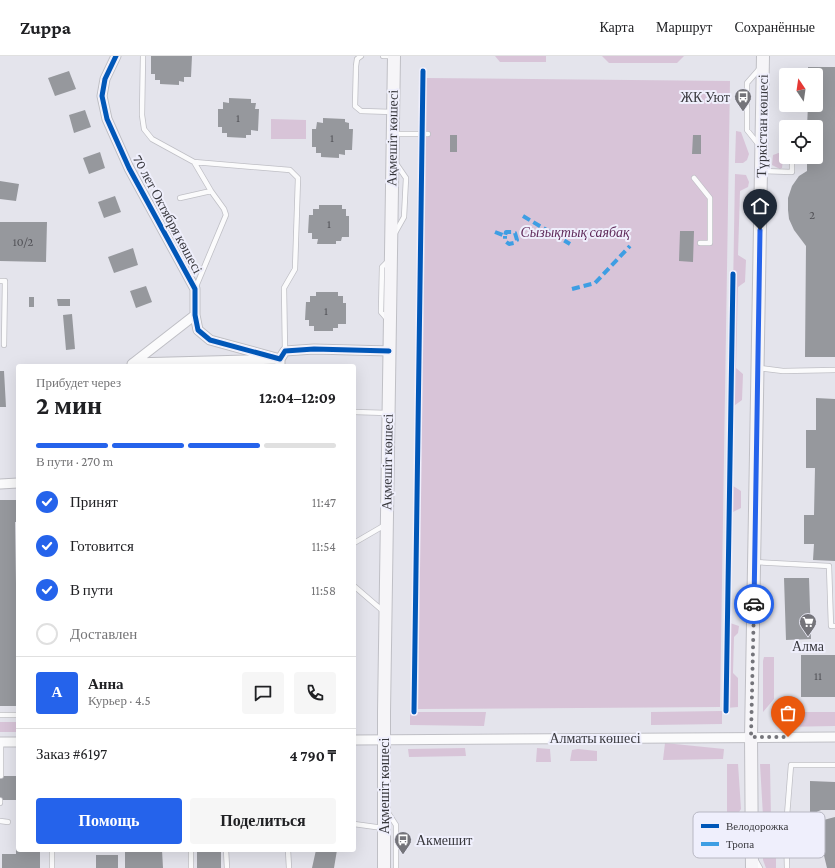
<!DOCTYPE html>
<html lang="ru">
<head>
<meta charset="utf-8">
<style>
  body { margin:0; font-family:"Crimson Pro",serif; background:#f6f6f6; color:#202124; height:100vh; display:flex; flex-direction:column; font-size:15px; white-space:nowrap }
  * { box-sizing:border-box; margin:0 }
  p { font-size:13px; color:#757577 }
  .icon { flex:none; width:22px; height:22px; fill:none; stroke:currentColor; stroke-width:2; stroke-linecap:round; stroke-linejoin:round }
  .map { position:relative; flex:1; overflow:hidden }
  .details { position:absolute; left:16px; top:308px; width:340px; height:488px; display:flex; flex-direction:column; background:#fff; border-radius:4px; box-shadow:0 4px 16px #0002 }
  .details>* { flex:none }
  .needle { width:26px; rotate:347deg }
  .fabs { position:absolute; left:779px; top:12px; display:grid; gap:8px }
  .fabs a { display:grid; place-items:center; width:44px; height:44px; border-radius:4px; background:#fff; box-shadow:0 4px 16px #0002; font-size:20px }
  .pin { position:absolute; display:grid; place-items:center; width:34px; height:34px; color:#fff; margin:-41px -17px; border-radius:50% 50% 50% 0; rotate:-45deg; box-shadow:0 0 4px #0007 }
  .pin .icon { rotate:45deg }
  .courier { position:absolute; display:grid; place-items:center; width:40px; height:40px; margin:-20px; border:3px solid #2563eb; border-radius:50%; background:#fff; color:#222; box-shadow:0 1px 5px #0007 }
  .head em { font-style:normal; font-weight:700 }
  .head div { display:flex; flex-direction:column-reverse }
  .head { display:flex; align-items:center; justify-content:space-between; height:68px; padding:0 20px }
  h1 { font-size:26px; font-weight:700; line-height:30px }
  .bar { display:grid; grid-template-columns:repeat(4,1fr); gap:6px 4px; align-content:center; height:48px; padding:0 20px }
  .bar i { height:5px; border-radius:3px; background:#e0e0e0 }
  .bar .current { background:#2563eb }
  .bar p { grid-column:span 4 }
  .line { display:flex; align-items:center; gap:10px; padding:0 20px; border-top:1px solid #e0e0e0 }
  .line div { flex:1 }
  .round { display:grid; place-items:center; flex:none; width:42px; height:42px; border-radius:4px; background:#f6f6f6 }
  ol { padding:0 20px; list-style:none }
  li { display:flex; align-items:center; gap:12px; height:44px }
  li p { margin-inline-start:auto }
  li .icon { padding:4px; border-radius:50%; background:#2563eb; color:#fff; stroke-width:4 }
  li:last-child { color:#757577 }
  li i { width:22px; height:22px; border:2px solid #e0e0e0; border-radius:50% }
  .cta { display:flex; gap:8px; margin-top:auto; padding:8px 20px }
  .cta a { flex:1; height:46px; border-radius:4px; background:#2563eb; color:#fff; font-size:16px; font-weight:700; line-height:46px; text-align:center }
  .cta a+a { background:#f6f6f6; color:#202124 }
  header { display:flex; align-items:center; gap:24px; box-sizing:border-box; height:56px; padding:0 20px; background:#fff; border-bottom:1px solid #e0e0e0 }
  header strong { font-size:19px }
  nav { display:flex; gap:22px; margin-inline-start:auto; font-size:14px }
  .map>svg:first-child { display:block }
</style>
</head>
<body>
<header>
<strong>Zuppa</strong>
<nav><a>Карта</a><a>Маршрут</a><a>Сохранённые</a></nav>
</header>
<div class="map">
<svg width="835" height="812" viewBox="0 0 835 812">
  <rect width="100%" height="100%" fill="#e4e4ec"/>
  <path fill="#d8c4d8" d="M495,0h51v6h-46z
    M602,0h82l-7,7h-68z
    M425,22l305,3 -10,626 -304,2z
    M271,63l35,1v19h-35z
    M736,75l5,1 8,22 -2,6 -4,3h-8z
    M784,95l-2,17 -2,1 -8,-4 1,-10z
    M735,118l11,1 3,7 -1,5 -8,4 -2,64 8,5 -1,22 -7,5 -2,81 7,6 -1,26 -11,8z
    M730,428l11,7v17l-12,6z
    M727,566l12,4 -1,7 -4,4 -1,36 5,5v29l-12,1z
    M764,601h10v42l-11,13v-51z
    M722,655v13l-71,1v-13z
    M410,656h76l-2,14 -74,-1z
    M779,656h56v14l-57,1z
    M0,666h18v10h-18z
    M665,687l59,6 -1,10 -60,1z
    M465,692l1,8 -57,1 -1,-8z
    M537,692l13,1 1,13h-15z
    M578,693l19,2v10h-27l2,-11z
    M727,708h11l3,45 -2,3 -12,1z
    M760,708h10l1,54 6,3 -12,1 -2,-6z
    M776,775v37h-10l-3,-8v-27z"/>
  <path fill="#96989d" d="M151,0h41l-1,21h-7v5l-5,-1v4l-19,-1v-4h-5v-6h-4z
    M808,11h27v290h-30l1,-111 -12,-16 -5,-11 -1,-9v-12l4,-12 7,-10 8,-5v-14h9v-30h-9l1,-22h8v-30h-8z
    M69,15l7,18 -21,7 -7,-18z
    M229,42l22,1v4h5l-1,6h4l-1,22 -7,-1v5h-5v3l-19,-1v-4h-5v-6h-4v-18h5v-7l6,1z
    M85,54l6,17 -17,6 -5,-18z
    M323,62l22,1v3l4,1v6h4l-1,21h-7v5l-6,-1v4l-18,-1v-4h-5v-6h-4v-18h4l1,-7 6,1z
    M450,79h7v17h-7z
    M693,79h8v19h-9z
    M100,96l5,16 -16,6 -6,-16z
    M0,125l19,3 -3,17 -16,-2z
    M115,140l6,16 -17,6 -6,-16z
    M319,149h23v4h4v7h3v21h-7l-1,4h-5v3h-19l1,-5h-6v-6h-4l1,-18h4v-6h6z
    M0,166h47l-1,40 -46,-1z
    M680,175h14l-1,31 -14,-1z
    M133,192l5,17 -24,8 -6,-16z
    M146,230l6,16 -16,6 -6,-17z
    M316,236h22v4h5v7h3v21h-8v4h-5v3h-19v-5h-5v-6h-4l1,-18h4v-6h6z
    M29,241h5v10h-5z
    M57,243h13v7h-12z
    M72,258l3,35 -9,1 -3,-35z
    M0,315h4l2,36h-6z
    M816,342l19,1v162l-22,-1 1,-16h-10v-29h10l1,-47h-9v-38h10z
    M0,444h18v22h-3l3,184h-18z
    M784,522h25l2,61 -25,1z
    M801,599h34v42h-34z
    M0,720h18v74h22v18h-38v-14h14v-54h-16z
    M810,725l25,1v28h-14l-11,5z
    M835,761v51h-8l-11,-46z
    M125,794h37l1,18h-38z
    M197,794h24v18h-24z
    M316,794h21l-3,18h-22z
    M96,799h22v13h-22z"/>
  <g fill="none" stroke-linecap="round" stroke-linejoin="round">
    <defs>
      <path id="lane" d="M143,0l-1,59 2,14 8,10 42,23 96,8 8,8 -3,91 -11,19 1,63
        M361,0l-4,3 -1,7 -1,40 6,5 32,1
        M383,0h11
        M394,78h34
        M759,89l-12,-15v-47l14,-16
        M194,106l17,29 13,18 2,6 -31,74
        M761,115l31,1v-15
        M694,122l16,20v45h-10
        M180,142l31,-7
        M395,177l9,-16 2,-39 -11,-16
        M0,225h5l-1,64
        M387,263l-6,-7 1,-45 7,-7
        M759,312l24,3 52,-1
        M354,356l34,1
        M354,487l31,-18
        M754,506l75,4 2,60h4
        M354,530l29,25
        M0,659h18
        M1,686v34
        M0,747v-3
        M387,755l9,14v43
        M0,765l8,1
        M354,768l29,4
        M752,774l34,-2
        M52,794v18
        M226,794l1,18
        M288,794l1,18
        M755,803l5,9
        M191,812v-18
        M787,812l-1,-40 5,-63h44"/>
      <path id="street" d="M116,0l-11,23 -3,17 5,23 22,49 66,121v26l3,15 12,10 70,19 5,-8 29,-2 75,2
        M133,307l147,-4v7
        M132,308l63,-49
        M0,428l18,-1
        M354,684l481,-3
        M0,686h18"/>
      <path id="secondary" d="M384,812v-156l10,-656
        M752,812l-1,-131 12,-681"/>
    </defs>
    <use href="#lane" stroke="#bfbfc5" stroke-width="6"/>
    <use href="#street" stroke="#bfbfc5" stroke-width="11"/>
    <use href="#secondary" stroke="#bfbfc5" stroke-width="14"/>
    <use href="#lane" stroke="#fbfbfc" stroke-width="4.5"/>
    <use href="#street" stroke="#fbfbfc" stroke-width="9"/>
    <use href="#secondary" stroke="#f6f5f8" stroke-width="12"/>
    <path stroke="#3e9ee3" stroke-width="4" stroke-dasharray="8 4" stroke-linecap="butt" d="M523,160l47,28
      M495,176l10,4 1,-4h6l3,1 2,7 -3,3 -5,1 -4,-3v-5
      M572,233l23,-6 35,-37"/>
    <defs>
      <path id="cycleway" d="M116,0l-11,23 -3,17 5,23 22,49 66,121v26l3,15 12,10 70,19 5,-8 29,-2 75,2
        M726,655l7,-437
        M414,656l9,-641"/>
    </defs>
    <use href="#cycleway" stroke="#efeffc" stroke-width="8"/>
    <use href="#cycleway" stroke="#0057b8" stroke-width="5"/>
  </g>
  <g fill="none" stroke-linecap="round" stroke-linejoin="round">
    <path stroke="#74747a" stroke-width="4" stroke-dasharray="0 7.2" d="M754,548l-3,133h37"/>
    <path stroke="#2563eb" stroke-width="5" d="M754,548l6,-374"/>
  </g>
  <defs>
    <symbol id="bus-pin" viewBox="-11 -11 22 30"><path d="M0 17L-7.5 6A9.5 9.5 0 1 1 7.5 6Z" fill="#74747a" stroke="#efeffc"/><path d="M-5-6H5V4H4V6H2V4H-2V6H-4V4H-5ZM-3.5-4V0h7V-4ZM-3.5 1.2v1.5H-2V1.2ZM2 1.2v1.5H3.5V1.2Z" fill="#fff"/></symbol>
    <symbol id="supermarket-pin" viewBox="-11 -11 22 30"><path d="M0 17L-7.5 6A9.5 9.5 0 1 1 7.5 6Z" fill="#74747a" stroke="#efeffc"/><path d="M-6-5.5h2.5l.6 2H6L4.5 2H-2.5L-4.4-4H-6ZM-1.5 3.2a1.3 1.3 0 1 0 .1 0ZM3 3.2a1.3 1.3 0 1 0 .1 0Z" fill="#fff"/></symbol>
  </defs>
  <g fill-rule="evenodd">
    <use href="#bus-pin" x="733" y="31" width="20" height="27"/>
    <use href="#supermarket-pin" x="798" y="556" width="20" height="27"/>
    <use href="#bus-pin" x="393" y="774" width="20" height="27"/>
  </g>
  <g text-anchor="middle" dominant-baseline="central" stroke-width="4" stroke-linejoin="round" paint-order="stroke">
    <g font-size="12" fill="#505055">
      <text x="238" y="62">1</text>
      <text x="332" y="82">1</text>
      <text x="812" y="159">2</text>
      <text x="329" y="168">1</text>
      <text x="23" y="186">10/2</text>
      <text x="326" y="255">1</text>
      <text x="818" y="620">11</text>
    </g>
    <g font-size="14" fill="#38383d" stroke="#efeffc" text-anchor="end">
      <text x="730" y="41">ЖК Уют</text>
      <text x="808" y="590" text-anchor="middle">Алма</text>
      <text x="416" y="784" text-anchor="start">Акмешит</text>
    </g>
    <g font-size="14" fill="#38383d" stroke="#efeffc">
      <text transform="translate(762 70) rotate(-89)">Түркістан көшесі</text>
      <text transform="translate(392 82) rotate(-89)">Ақмешіт көшесі</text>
      <text transform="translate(168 158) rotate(62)">70 лет Октября көшесі</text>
      <text transform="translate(387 406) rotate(-89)">Ақмешіт көшесі</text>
      <text x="595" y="682">Алматы көшесі</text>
      <text transform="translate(384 730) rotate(-90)">Ақмешіт көшесі</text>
    </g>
    <g font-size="14" font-style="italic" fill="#5f2a5a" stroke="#efeffc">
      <text x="575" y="176">Сызықтық саябақ</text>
    </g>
  </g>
  <rect x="693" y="756" width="132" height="46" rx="6" fill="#efeffc" stroke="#b8b8c3" stroke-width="1"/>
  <rect x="701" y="768" width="18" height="4" fill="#0057b8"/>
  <rect x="701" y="786" width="18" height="4" fill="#3e9ee3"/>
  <g font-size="11" fill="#38383d">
    <text x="726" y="774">Велодорожка</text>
    <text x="726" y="792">Тропа</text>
  </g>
</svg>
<div class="fabs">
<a><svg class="needle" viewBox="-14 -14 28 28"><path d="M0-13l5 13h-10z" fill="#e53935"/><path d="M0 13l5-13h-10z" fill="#757577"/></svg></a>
<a><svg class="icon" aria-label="locate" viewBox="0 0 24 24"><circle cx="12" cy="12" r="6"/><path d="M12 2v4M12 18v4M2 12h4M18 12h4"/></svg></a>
</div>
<div class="pin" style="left:788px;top:681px;background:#ea580c"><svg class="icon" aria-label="bag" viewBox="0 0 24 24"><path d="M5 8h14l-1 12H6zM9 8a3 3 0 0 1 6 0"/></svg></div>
<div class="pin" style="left:760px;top:174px;background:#1f2937"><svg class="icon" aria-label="home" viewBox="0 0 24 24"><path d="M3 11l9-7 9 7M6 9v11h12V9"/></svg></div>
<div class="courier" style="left:754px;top:548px"><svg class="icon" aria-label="car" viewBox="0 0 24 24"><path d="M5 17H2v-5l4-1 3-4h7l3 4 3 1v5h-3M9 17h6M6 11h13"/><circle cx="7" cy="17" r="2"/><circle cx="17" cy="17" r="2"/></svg></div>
<section class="details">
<div class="head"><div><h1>2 мин</h1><p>Прибудет через</p></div><em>12:04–12:09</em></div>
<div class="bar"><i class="current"></i><i class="current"></i><i class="current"></i><i></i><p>В пути · 270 m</p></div>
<ol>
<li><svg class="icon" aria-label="check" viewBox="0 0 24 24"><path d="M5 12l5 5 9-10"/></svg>Принят<p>11:47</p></li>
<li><svg class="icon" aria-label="check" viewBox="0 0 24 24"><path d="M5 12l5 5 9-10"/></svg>Готовится<p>11:54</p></li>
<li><svg class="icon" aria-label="check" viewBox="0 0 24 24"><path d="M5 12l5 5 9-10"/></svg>В пути<p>11:58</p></li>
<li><i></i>Доставлен</li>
</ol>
<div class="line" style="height:72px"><b class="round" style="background:#2563eb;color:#fff">А</b><div><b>Анна</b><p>Курьер · 4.5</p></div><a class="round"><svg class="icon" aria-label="chat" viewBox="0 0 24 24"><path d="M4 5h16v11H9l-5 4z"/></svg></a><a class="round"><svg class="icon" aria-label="phone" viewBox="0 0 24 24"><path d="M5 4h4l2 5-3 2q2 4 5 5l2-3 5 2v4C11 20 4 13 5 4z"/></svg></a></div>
<div class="line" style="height:52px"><div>Заказ #6197</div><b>4 790 ₸</b></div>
<div class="cta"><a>Помощь</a><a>Поделиться</a></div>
</section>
</div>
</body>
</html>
